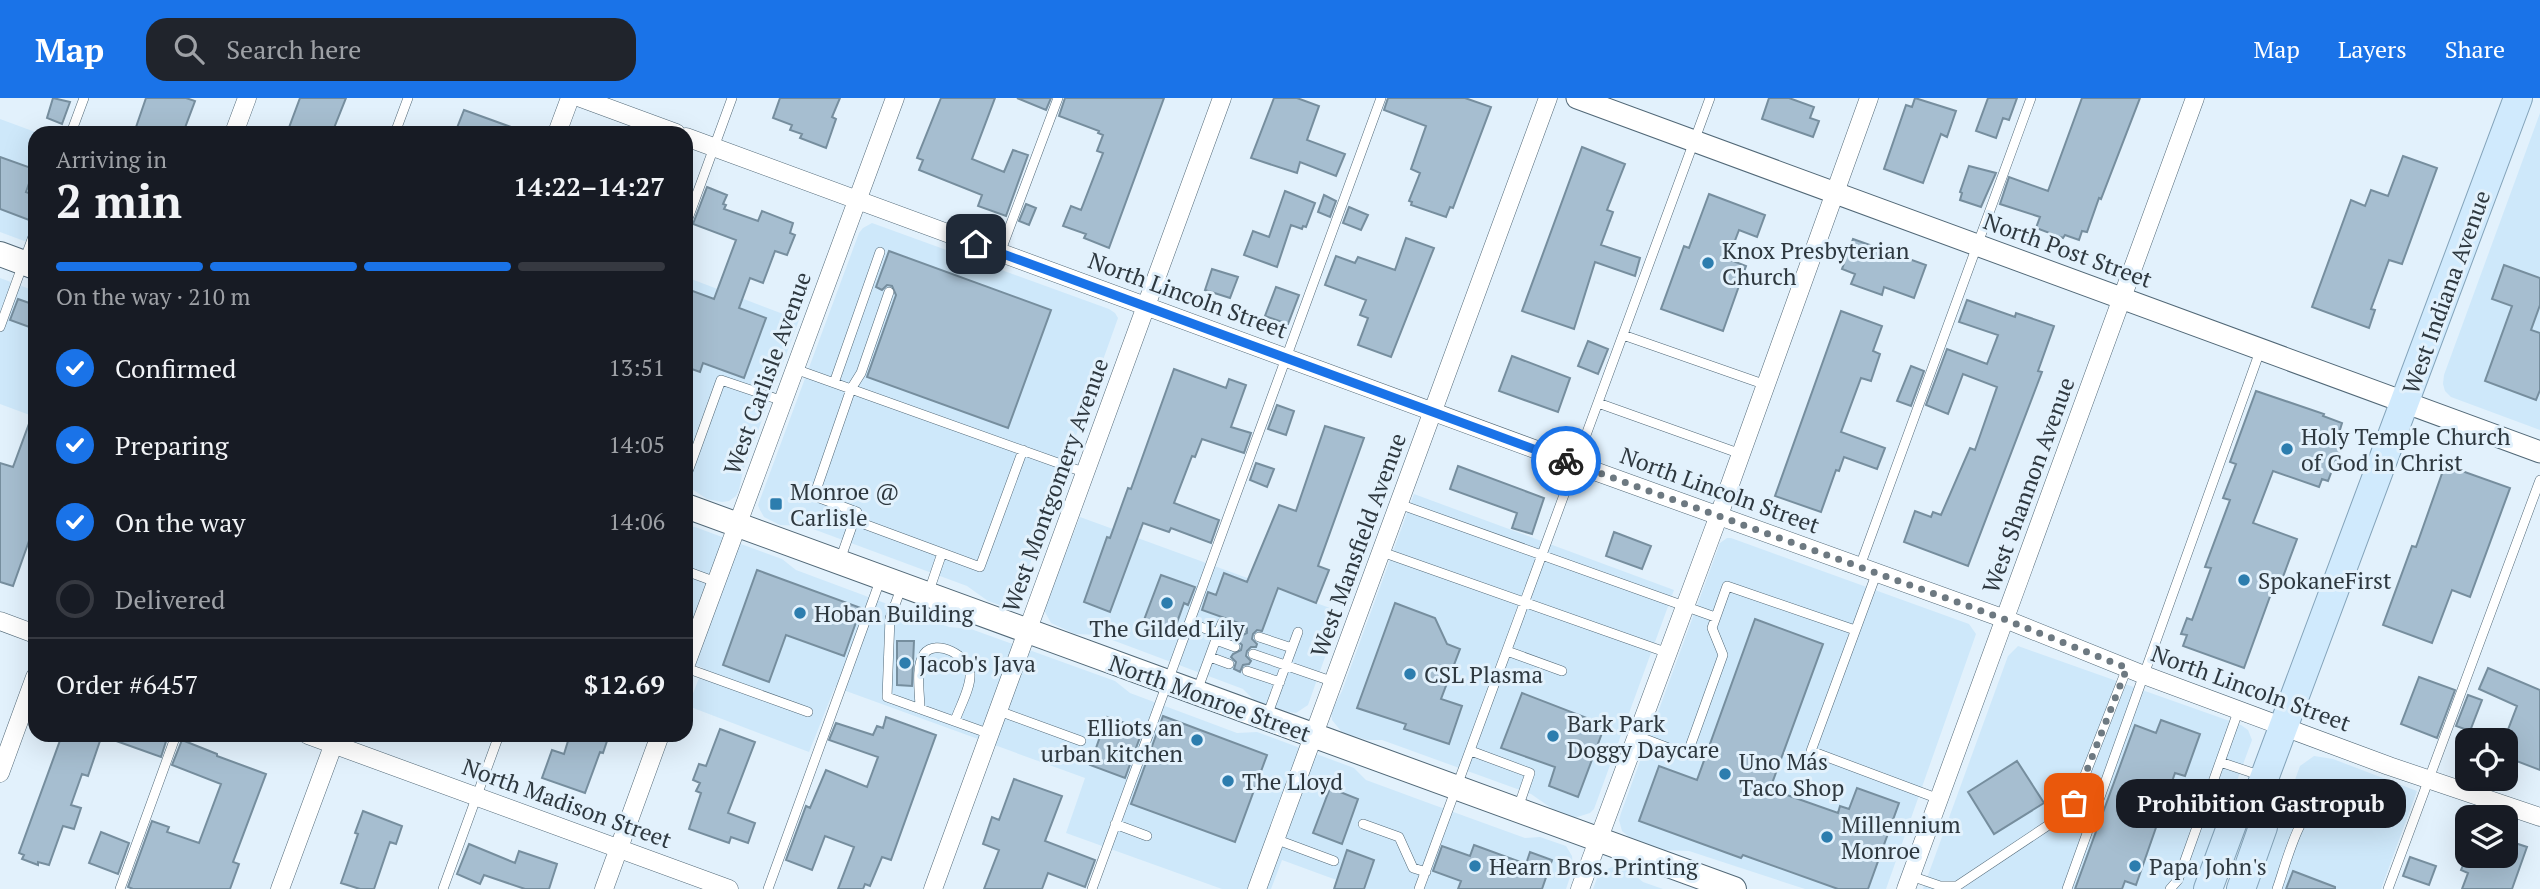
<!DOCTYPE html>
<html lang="en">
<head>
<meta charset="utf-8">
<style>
  body { margin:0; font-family:"PT Serif",serif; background:#20242c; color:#f1f3f6; height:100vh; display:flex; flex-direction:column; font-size:26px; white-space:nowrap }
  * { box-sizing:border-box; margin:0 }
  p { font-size:23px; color:#9ea1a6 }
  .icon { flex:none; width:38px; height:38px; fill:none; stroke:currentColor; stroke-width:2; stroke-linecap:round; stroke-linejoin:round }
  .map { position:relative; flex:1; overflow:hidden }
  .side { position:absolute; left:28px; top:28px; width:665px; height:616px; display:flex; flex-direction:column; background:#171b24; border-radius:21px; box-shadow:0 7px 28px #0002 }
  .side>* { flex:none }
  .fabs { position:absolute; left:2455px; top:630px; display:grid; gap:14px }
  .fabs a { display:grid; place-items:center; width:63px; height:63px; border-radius:14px; background:#171b24; box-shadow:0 7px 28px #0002; font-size:35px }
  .pin { position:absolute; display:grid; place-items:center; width:60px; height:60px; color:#fff; margin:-30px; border-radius:14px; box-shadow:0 4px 10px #0006 }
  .courier { position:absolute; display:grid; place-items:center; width:70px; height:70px; margin:-35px; border:5px solid #1a73e8; border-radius:50%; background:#fff; color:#222; box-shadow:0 2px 9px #0007 }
  .bubble { position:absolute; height:49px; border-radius:21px; background:#171b24; box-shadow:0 7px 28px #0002; font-size:23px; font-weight:700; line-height:49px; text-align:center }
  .head em { font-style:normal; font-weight:700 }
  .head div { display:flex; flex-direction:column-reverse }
  .head { display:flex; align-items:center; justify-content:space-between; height:119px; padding:0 28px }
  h1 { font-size:46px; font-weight:700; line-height:52px }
  .bar { display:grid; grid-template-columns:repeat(4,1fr); gap:10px 7px; align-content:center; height:84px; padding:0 28px }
  .bar i { height:9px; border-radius:5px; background:#363941 }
  .bar .active { background:#1a73e8 }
  .bar p { grid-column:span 4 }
  .line { display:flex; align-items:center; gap:18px; padding:0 28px; border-top:2px solid #363941 }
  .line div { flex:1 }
  ol { padding:0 28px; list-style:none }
  li { display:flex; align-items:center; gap:21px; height:77px }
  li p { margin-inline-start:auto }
  li .icon { padding:7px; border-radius:50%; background:#1a73e8; color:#fff; stroke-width:4 }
  li:last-child { color:#9ea1a6 }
  li i { width:38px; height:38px; border:4px solid #363941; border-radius:50% }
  header { display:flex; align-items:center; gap:42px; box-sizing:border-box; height:98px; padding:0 35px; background:#1a73e8; color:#fff }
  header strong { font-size:33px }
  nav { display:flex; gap:38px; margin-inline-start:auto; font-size:24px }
  .search { width:490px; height:63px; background:#20242c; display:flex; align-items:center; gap:18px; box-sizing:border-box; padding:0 24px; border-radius:21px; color:#9ea1a6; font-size:26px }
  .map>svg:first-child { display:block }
</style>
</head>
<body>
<header>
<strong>Map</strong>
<div class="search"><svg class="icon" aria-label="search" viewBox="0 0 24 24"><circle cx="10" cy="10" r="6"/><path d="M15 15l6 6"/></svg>Search here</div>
<nav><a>Map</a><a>Layers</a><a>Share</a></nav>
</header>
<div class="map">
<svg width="2540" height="791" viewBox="0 0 2540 791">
  <rect width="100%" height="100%" fill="#e2f1fc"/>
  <path fill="#cee8fa" d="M2540,15v317l-89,-33 -6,-6 -2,-7 1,-9z
    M0,21l38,14h-3v112l-35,-13z
    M872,125l237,86 6,4 3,5 -92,257 -2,25 -16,8 -20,-7 -21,-15 -162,-60 -25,-1 -16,-8 -4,-7 -2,-5 101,-272 4,-5z
    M686,179l113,43 -56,151 -4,19 -3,6 -7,5 -7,1 -15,-3 -21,-14z
    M0,180l35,13v126l-35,-13z
    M1414,396l260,96 -80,219 -4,4 -16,5 -20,-8 -23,-16 -149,-54h-15l-20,-6 -6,-3 -9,-11 -1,-8 11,-21z
    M1080,419l261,95 -33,93 -12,8 -7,-1 -35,-12 -11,-11 -144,-54 -24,-1 -24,-11 -6,-11 1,-8z
    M686,428l9,1 87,32 14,11 153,57 22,2 144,52 15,12 107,40 20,-1 97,36 12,12 68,25 91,33 15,-1 26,9 6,10 1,12 -7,21h-205l-79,-29 -11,29h-49l-156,-56 19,-55 -250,-91 -26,65 -121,-46 15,-38 -17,-7z
    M1727,440h4l238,86 7,10 -90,255h-81l-116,-38 -25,-1 -35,-13 -7,-6 -3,-11 2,-7 99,-270z
    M2018,548l223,79 7,5 4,10 -55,149h-274l85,-233z
    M2314,658l19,3 84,32 -36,98h-126l45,-123z
    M1615,768l16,6 12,10 20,7h-70l4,-11 8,-8z"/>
  <path fill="#a6bed0" stroke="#768e9e" stroke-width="2" d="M53,0l17,4 -8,22 -15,-6z
    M146,0h40l9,3 -12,32h-49z
    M300,0h46l-14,35h-45z
    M780,0h60l-8,19 4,2 -10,29 -26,-10 2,-4 -12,-4 2,-5 -19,-7z
    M941,0h54l-23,61 32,13 9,-22 15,5 -22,61 -28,-10 4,-11 -63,-25 4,-10 -6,-2z
    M1017,0h34l-5,12z
    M1065,0h99l-55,150 -25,-10 2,-4 -23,-8 8,-20 10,4 22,-57 -6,-2 6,-16 -5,-2 1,-2 -40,-15z
    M1274,0h23l22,8 -12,34 38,14 -9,22 -36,-14 -3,11 -46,-15z
    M1388,0h77l26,9 -38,101 -3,-1 -4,10 -35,-12 1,-3 -3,-1 11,-28 -9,-4 15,-43 -42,-16z
    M1769,0h20l25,9 -4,11 9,3 -6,16 -51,-18z
    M1915,0l41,13 -9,26 -6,-3 -18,49 -39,-14 22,-64 6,2z
    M1988,0h29l-8,22 -6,-2 -7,20 -20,-7z
    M2082,0h58l-39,101 -2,-1 -12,34 -5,-1 -3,9 -14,-5 -2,3 -27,-10 4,-11 -40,-13 9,-27 39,14z
    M464,12l58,21 -1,2h-66z
    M1582,49l43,17 -18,46 6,2 -12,33 39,13 -5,18 -40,-14 -21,67 -52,-18z
    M2403,58l34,12 -35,96 -13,-4 -18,49 4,1 -6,18 -57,-21 39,-107 14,6 6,-16 17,6z
    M0,59l34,12 -8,23 9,3v8l-6,17 -29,-11z
    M1969,68l27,7 -15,34 -21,-7 2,-7 -2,-1z
    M707,89l20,8 -4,9 3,1 -2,4 34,12 4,-10 31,12 -3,10 5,2 -8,20 -12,-4 -12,32 -13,-5 -11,30 27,10 -22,60 -41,-15 -3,9 -14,-5v-66l4,-11 24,9 22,-59 -43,-16z
    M1285,93l30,12 -9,24 -3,-1 -1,3 -11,-4 -14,42 -33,-12 9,-24 16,6z
    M1709,96l56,21 -8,22 -18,-7 -11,29 18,7 -23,65 -62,-22 23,-63 5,2z
    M1324,97l12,6 -6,16 -12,-5z
    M1026,106l10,4 -7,17 -10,-4z
    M1349,109l19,8 -7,15 -18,-7z
    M1406,140l28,10 -43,109 -33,-12 10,-27 -8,-3 6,-15 -41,-15 11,-29 19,7 3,-6 37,13z
    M1853,141l73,26 -12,33 -30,-11 -2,8 -31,-11 4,-10 -13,-5z
    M889,153l162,59 -43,118 -141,-51 29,-82 -4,-9 -5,-1 -5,5 -6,-3z
    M2504,167l36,13v27l-9,25 9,3v57l-4,10 -51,-19 27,-75 -20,-7z
    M1212,171l26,8 -8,21 -25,-8z
    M1276,189l23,8 -11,29 -23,-8z
    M18,201l17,6v24l-25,-9z
    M1967,202l48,17 1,-4 38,13 -16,45 4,1 -74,194 -64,-24 11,-31 16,6 2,-5 8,3 29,-67 5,2 22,-63 -34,-13 -15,40 -22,-9 21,-56 40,15 11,-29 -39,-13z
    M1841,213l41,15 -9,25 7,3 -9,27 -10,-3 -20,54 44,16 -8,21 -33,-12 -5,14 -3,-1 -15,42 -46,-16z
    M1588,243l20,8 -10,25 -20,-8z
    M1512,258l58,22 -12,34 -59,-21z
    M1911,268l13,5 -13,35 -14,-5z
    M1174,271l52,19 3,-9 17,6 -15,42 20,6 -7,20 -42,-14 -7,18 -3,-1 -18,47 45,17 -8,23 -40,-15 -2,4 -26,-9 -33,89 -26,-10 23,-65 3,1 18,-50 3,1z
    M2256,293l68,23 -1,2 19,7 -3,10 6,3 -17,45 -6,-2 -3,8 -46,-16 -20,52 44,16 -20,54 -5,-2 -28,77 -61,-22 4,-11 -6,-1 6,-16 5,2 19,-52 -6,-1 25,-67 -7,-2 13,-34 -6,-2z
    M1277,307l17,6 -8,24 -18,-6z
    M33,315l2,1v110l-22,62 -13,-4v-119l13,4z
    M1325,328l39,12 -46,128 11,4 -13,33 -38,-15 -16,43 -5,-1 -4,4 -1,5 5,5 -1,3h-5l-4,4 -1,5 5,5 -2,3 -6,1 -3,7 -6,-3 2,-7 -5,-5 2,-3 8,-4 1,-5 -5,-5 2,-3 8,-4v-7l-45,-16 6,-18 8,3 8,-22 23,9 32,-77 17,6z
    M1256,365l18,6 -7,18 -17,-7z
    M2445,367l65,23 -40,109 -18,-7 -20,53 -49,-18 29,-79 4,1z
    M1458,368l86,32 -12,36 -20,-6 5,-15 -67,-24z
    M1614,434l37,14 -9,23 -36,-13z
    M757,472l104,38 -17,48 -58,-21 -17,47 -46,-17z
    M1161,477l34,12 -7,18 -4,-2 -10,28 -30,-11z
    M1395,505l40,15 12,26 13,5 -19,50 21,7 -13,38 -45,-15 2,-5 -49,-16z
    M1755,521l68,25 -53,145 68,24 2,-7 9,3 8,-21 42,15 -31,86h-30l-95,-34 -2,3 -102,-37 20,-55 38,14z
    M897,543h17l-2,45 -15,-1z
    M2488,570l52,22v80l-34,-13v-22l11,-29 -38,-17z
    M2419,579l36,13 -18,48 -36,-14z
    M1522,595l83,32 -27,72 -29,-11 6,-19 -54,-19z
    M2468,597l14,5 -12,31 -14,-5z
    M1163,618l104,39 -32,87 -104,-38z
    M886,619l50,18 -45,125 -9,-3 -12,29 -5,-2 -2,5h-25l16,-42 -29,-11 -13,34 -26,-10 20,-54 4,2 16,-38 41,17 11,-30 -49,-17 7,-17 37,12 4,-9 6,2z
    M1107,619l36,12 -18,49 -35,-13z
    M2161,622l39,14 -15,42 -10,-3 -39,112 -11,-4 -3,8h-47l60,-164 21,8z
    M720,631l35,13 -27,71 27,10 -7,20 -17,-6 -2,6 -40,-14 12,-36 -5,-2 4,-8 -7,-3 6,-16 7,2z
    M62,637h40l-14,41 -6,-2 -11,31 10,3 -7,21 -11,-3 -14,39 -11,-3v3l-16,-6 2,-4 -5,-2z
    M105,637h63l-7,22 -56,-20z
    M560,637h49l-6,18 -3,-1 -15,41 -43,-15 10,-28 12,4 4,-13 -9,-3z
    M182,642l35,14v2l49,18 -33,88 6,2 -9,25h-97l-5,-2 24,-66 17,6 -2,5 32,11 22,-59 -49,-19z
    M2017,663l27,42 -50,31 -26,-42z
    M1014,681l48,17 -17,45 50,19 -10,27 -37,-14 -6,16h-58l15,-39 -16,-6 9,-27 7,3z
    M1330,690l28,11 -16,45 -29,-11z
    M363,713l39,15 -6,18 -6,-2 -16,47h-14l-19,-6 17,-49 -3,-1z
    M101,734l28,11 -11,31 -29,-11z
    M2506,742l21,7 -15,42h-50l6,-16 -7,-3 6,-14h39z
    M469,746l46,19 4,-12 38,13 -8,25h-24l-41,-14 -4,9 -23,-10z
    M1474,747l52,19 4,-12 22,8 -10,29h-84l3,-8 -28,-10 9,-25 28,10z
    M1347,752l27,10 -10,29h-30z
    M2410,759l26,9 -7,19 -26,-9z
    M2293,773l42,16v2h-49z"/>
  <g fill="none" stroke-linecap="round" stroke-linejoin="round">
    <defs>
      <path id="service" d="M71,35l13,-35
        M395,35l13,-35
        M686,126l46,-126
        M1000,155l58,-155
        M889,194l-28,81 -10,16 -37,107 43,16 7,12 116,43 43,-117
        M0,229l35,-96
        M1623,237l143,50
        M795,271l291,104
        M834,285l46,-131
        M1598,305l143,51
        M686,379l35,-97 62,21
        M1399,406l316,113
        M1382,454l286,101
        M840,462l17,-48
        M1860,468l171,-468
        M686,473l30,11
        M1877,474l-66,179 128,48
        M902,488l-12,32 -3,79 103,37
        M929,493l13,-38
        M1189,525l29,10
        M1259,539l33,11
        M1216,542l19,7
        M1507,553l55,20
        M1253,556l81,28
        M1210,559l19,7
        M686,570l122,44
        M1247,573l33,11
        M1197,593l25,-68 19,7
        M920,611c0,-15 -5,-42 4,-55 12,-16 46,2 46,20 1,14 -11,34 -15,47
        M999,613l82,30
        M1267,618l31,-84
        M1637,638l50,19 36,-100 -11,-27 15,-42 128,44
        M1471,653l59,22 -12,35
        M2220,664l42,14
        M1115,726l32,12
        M1363,726l36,13 14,31 13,4
        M1275,741l59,22
        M1911,778l29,10h17l93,-62 24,-21 53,-135
        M120,791l56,-154
        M443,791l56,-154
        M768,791l113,-311
        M1092,791l289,-791
        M1419,791l291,-791
        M2067,791l193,-538
        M2170,791l8,-9 61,-171
        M2277,791c8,-21 23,-87 48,-88 11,0 35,12 47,16
        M2388,791l152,-409"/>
      <path id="minor" d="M581,0l95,35
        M234,35l13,-35
        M557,35l13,-35
        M686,39l889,327 430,155 139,56 245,91 151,51
        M0,523l35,13
        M686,566l209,-566
        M308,637l421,154
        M0,675l35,-96
        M280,791l57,-154
        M604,791l56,-154
        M933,791l289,-791
        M1257,791l291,-791
        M1580,791l139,-374 150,-417
        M1906,791l289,-791"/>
      <path id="tertiary" d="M1577,0l963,354"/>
      <path id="secondary" d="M0,156l35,13
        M686,408l1048,383"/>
      <path id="primary" d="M2208,791l27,-73 21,-16 262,-702
        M2241,791l22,-62 -7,-27"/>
    </defs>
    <use href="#service" stroke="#516877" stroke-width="10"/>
    <use href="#minor" stroke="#516877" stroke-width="19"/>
    <use href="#tertiary" stroke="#516877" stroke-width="23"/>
    <use href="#secondary" stroke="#516877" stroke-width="26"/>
    <use href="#primary" stroke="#83a3b9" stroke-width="30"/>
    <use href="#service" stroke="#fff" stroke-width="9"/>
    <use href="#minor" stroke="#fff" stroke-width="18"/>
    <use href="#tertiary" stroke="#fff" stroke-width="21"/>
    <use href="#secondary" stroke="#fff" stroke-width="24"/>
    <use href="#primary" stroke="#d0eafd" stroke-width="28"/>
  </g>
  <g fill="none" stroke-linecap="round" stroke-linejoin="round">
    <path stroke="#6d7981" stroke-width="7" stroke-dasharray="0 12.6" d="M1566,363l438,158 123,49 -53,135"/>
    <path stroke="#1a73e8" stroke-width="9" d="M976,146l590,217"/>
  </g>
  <g fill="#2c7dae" stroke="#e2f1fc" stroke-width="2.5">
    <circle cx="1708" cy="165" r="7"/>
    <circle cx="2287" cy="351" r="7"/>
    <rect x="769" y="399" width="14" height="14" rx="3.5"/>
    <circle cx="2244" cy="482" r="7"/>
    <circle cx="1167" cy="505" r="7"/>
    <circle cx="800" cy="515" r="7"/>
    <circle cx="905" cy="565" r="7"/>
    <circle cx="1410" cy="576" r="7"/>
    <circle cx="1553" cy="638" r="7"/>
    <circle cx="1197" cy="642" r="7"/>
    <circle cx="1725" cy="676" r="7"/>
    <circle cx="1228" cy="683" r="7"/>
    <circle cx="1827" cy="739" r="7"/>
    <circle cx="1475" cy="768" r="7"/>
    <circle cx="2135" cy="768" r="7"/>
  </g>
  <g text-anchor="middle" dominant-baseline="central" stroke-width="6" stroke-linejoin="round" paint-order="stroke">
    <g font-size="23" fill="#2e383f" stroke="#e2f1fc" text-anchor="start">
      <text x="1722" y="152">Knox Presbyterian<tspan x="1722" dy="26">Church</tspan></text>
      <text x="2301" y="338">Holy Temple Church<tspan x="2301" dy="26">of God in Christ</tspan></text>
      <text x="790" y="393">Monroe @<tspan x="790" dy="26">Carlisle</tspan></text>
      <text x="2258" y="482">SpokaneFirst</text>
      <text x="814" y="515">Hoban Building</text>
      <text x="1167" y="530" text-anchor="middle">The Gilded Lily</text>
      <text x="919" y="565">Jacob's Java</text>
      <text x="1424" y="576">CSL Plasma</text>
      <text x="1567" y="625">Bark Park<tspan x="1567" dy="26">Doggy Daycare</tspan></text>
      <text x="1183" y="629" text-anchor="end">Elliots an<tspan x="1183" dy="26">urban kitchen</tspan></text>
      <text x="1739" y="663">Uno Más<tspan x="1739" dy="26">Taco Shop</tspan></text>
      <text x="1242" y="683">The Lloyd</text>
      <text x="1841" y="726">Millennium<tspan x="1841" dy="26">Monroe</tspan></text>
      <text x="1489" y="768">Hearn Bros. Printing</text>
      <text x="2149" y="768">Papa John's</text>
    </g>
    <g font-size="23" fill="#2e383f" stroke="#e2f1fc">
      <text transform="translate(2068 152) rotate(20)">North Post Street</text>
      <text transform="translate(2446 194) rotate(-70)">West Indiana Avenue</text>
      <text transform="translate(1188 197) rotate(20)">North Lincoln Street</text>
      <text transform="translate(767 275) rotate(-70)">West Carlisle Avenue</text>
      <text transform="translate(1055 387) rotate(-70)">West Montgomery Avenue</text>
      <text transform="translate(2028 387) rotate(-70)">West Shannon Avenue</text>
      <text transform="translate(1720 392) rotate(20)">North Lincoln Street</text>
      <text transform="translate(1358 447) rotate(-70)">West Mansfield Avenue</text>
      <text transform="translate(2251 590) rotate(20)">North Lincoln Street</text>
      <text transform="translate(1210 600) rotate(20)">North Monroe Street</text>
      <text transform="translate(567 705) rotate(20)">North Madison Street</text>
    </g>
  </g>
</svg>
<div class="fabs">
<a><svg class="icon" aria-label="locate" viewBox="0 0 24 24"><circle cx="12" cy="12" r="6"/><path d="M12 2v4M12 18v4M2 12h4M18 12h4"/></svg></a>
<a><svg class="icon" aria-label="layers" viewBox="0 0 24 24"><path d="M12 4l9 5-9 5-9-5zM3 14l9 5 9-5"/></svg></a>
</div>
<div class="pin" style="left:2074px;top:705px;background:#ea580c"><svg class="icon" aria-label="bag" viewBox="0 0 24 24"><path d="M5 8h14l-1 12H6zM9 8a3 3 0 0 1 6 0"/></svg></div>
<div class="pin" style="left:976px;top:146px;background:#1f2937"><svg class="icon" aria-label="home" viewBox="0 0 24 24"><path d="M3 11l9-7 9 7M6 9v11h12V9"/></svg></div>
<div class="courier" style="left:1566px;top:363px"><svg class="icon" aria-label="bike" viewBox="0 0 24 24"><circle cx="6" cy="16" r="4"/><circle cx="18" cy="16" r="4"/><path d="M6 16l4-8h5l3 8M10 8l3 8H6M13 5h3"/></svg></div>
<div class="bubble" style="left:2116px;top:681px;width:290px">Prohibition Gastropub</div>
<section class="side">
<div class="head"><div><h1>2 min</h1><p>Arriving in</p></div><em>14:22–14:27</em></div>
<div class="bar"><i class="active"></i><i class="active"></i><i class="active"></i><i></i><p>On the way · 210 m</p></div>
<ol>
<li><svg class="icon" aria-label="check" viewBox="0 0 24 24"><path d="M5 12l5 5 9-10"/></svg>Confirmed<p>13:51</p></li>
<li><svg class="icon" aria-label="check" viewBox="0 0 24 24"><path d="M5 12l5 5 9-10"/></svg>Preparing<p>14:05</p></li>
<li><svg class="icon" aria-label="check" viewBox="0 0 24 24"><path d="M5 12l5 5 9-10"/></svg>On the way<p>14:06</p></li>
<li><i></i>Delivered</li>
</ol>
<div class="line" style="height:91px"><div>Order #6457</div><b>$12.69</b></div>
</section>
</div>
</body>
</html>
